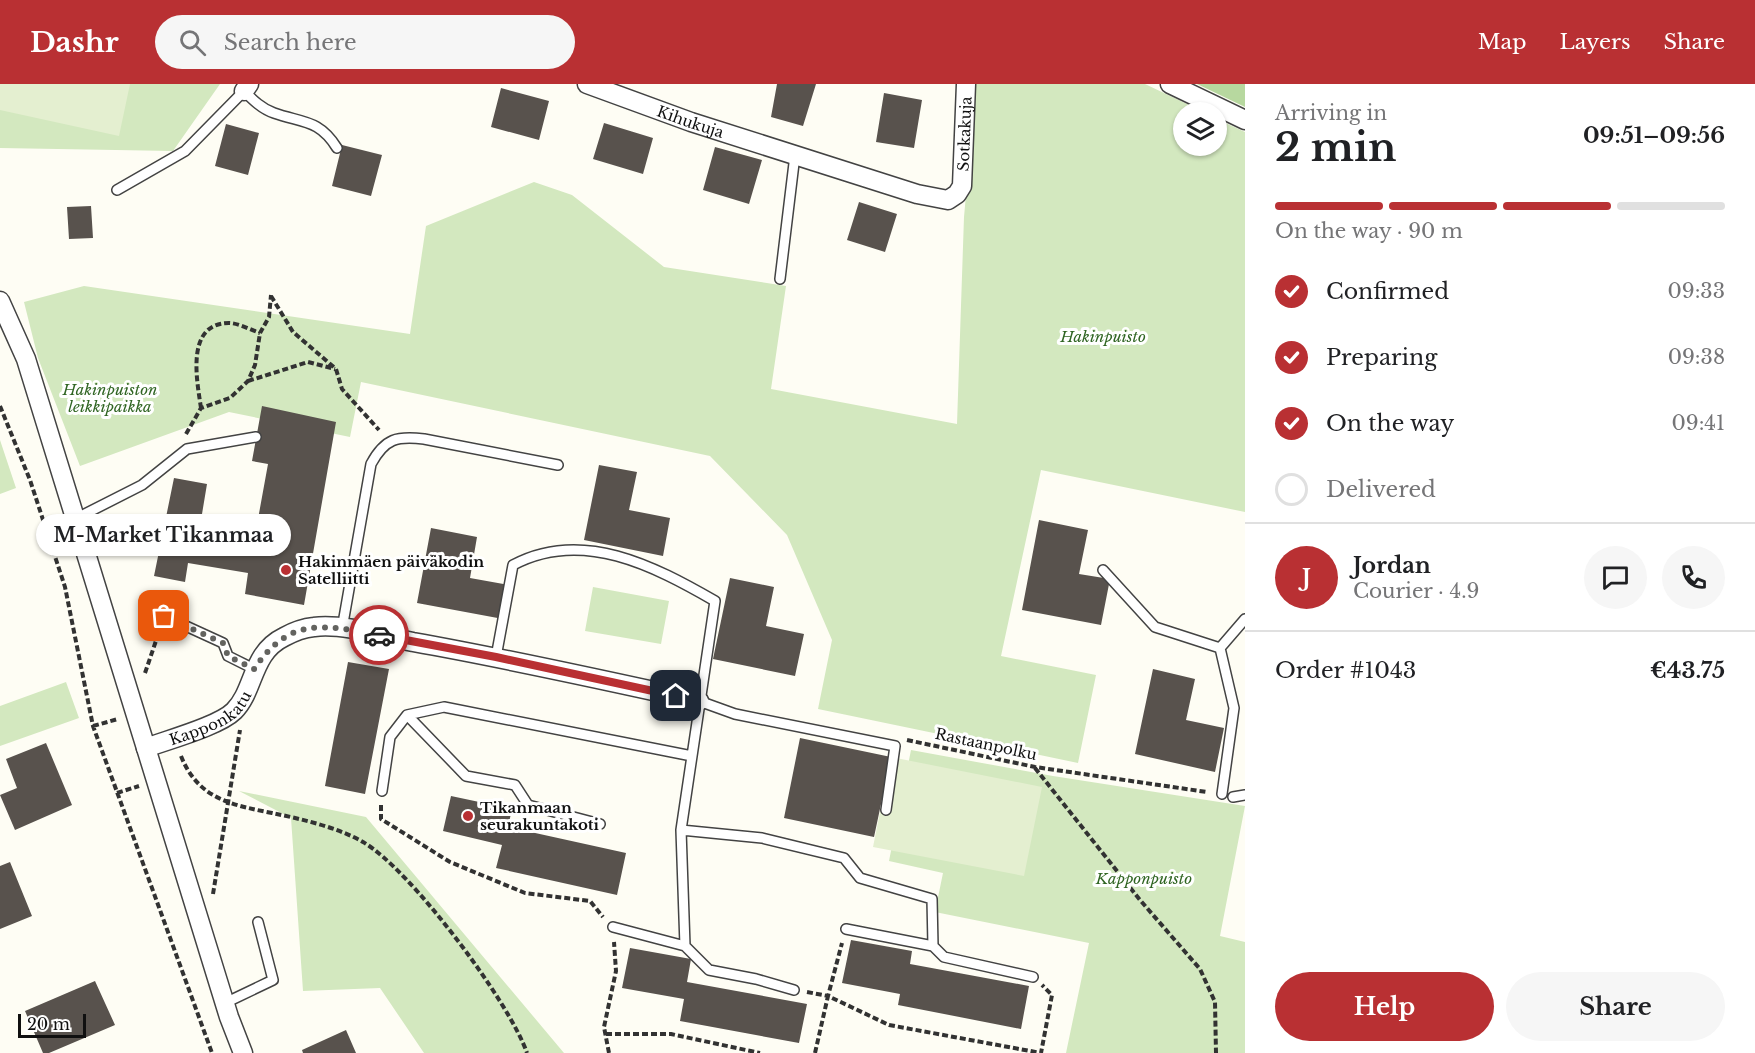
<!DOCTYPE html>
<html lang="en">
<head>
<meta charset="utf-8">
<style>
  body { margin:0; font-family:"Libre Baskerville",serif; background:#f6f6f6; color:#202124; height:100vh; display:flex; flex-direction:column; font-size:22px; white-space:nowrap }
  * { box-sizing:border-box; margin:0 }
  p { font-size:20px; color:#757577 }
  .icon { flex:none; width:33px; height:33px; fill:none; stroke:currentColor; stroke-width:2; stroke-linecap:round; stroke-linejoin:round }
  .map { position:relative; flex:1; overflow:hidden }
  .side { display:flex; flex-direction:column; background:#fff; width:510px }
  .side>* { flex:none }
  .controls { position:absolute; left:1173px; top:18px; display:grid; gap:12px }
  .controls a { display:grid; place-items:center; width:54px; height:54px; border-radius:50%; background:#fff; box-shadow:0 2px 4px #0004; font-size:30px }
  .scale { position:absolute; left:18px; bottom:15px; width:68px; box-sizing:border-box; padding-left:6px; border:3px solid #101010; border-top:0; font-size:16px; line-height:21px; white-space:nowrap; color:#101010; -webkit-text-stroke:4px #fff; paint-order:stroke }
  .pin { position:absolute; display:grid; place-items:center; width:51px; height:51px; color:#fff; margin:-26px; border-radius:12px; box-shadow:0 3px 9px #0006 }
  .courier { position:absolute; display:grid; place-items:center; width:60px; height:60px; margin:-30px; border:4px solid #b93033; border-radius:50%; background:#fff; color:#222; box-shadow:0 2px 8px #0007 }
  .bubble { position:absolute; height:42px; border-radius:21px; background:#fff; box-shadow:0 2px 4px #0004; font-size:20px; font-weight:800; line-height:42px; text-align:center }
  .headline em { font-style:normal; font-weight:800 }
  .headline div { display:flex; flex-direction:column-reverse }
  .headline { display:flex; align-items:center; justify-content:space-between; height:102px; padding:0 30px }
  h1 { font-size:39px; font-weight:800; line-height:45px }
  .bar { display:grid; grid-template-columns:repeat(4,1fr); gap:9px 6px; align-content:center; height:72px; padding:0 30px }
  .bar i { height:8px; border-radius:4px; background:#e0e0e0 }
  .bar .selected { background:#b93033 }
  .bar p { grid-column:span 4 }
  .line { display:flex; align-items:center; gap:15px; padding:0 30px; border-top:2px solid #e0e0e0 }
  .line div { flex:1 }
  .round { display:grid; place-items:center; flex:none; width:63px; height:63px; border-radius:32px; background:#f6f6f6 }
  ol { padding:0 30px; list-style:none }
  li { display:flex; align-items:center; gap:18px; height:66px }
  li p { margin-inline-start:auto }
  li .icon { padding:6px; border-radius:50%; background:#b93033; color:#fff; stroke-width:4 }
  li:last-child { color:#757577 }
  li i { width:33px; height:33px; border:3px solid #e0e0e0; border-radius:50% }
  .action { display:flex; gap:12px; margin-top:auto; padding:12px 30px }
  .action a { flex:1; height:69px; border-radius:36px; background:#b93033; color:#fff; font-size:24px; font-weight:800; line-height:69px; text-align:center }
  .action a+a { background:#f6f6f6; color:#202124 }
  header { display:flex; align-items:center; gap:36px; box-sizing:border-box; height:84px; padding:0 30px; background:#b93033; color:#fff }
  header strong { font-size:28px }
  nav { display:flex; gap:33px; margin-inline-start:auto; font-size:21px }
  .search { width:420px; height:54px; background:#f6f6f6; display:flex; align-items:center; gap:15px; box-sizing:border-box; padding:0 21px; border-radius:33px; color:#757577; font-size:22px }
  main { display:flex; flex:1; min-height:0 }
  .map>svg:first-child { display:block }
</style>
</head>
<body>
<header>
<strong>Dashr</strong>
<div class="search"><svg class="icon" aria-label="search" viewBox="0 0 24 24"><circle cx="10" cy="10" r="6"/><path d="M15 15l6 6"/></svg>Search here</div>
<nav><a>Map</a><a>Layers</a><a>Share</a></nav>
</header>
<main>
<div class="map">
<svg width="1245" height="969" viewBox="0 0 1245 969">
  <rect width="100%" height="100%" fill="#fefdf4"/>
  <path fill="#d3e8bf" d="M0,0h220l-47,67 -173,-3z
    M976,0h169l59,28h-20v34h32l1,-27 28,13v380l-204,-42 -40,186 95,19 -18,88 -260,-54 14,-69 -45,-105 -77,-79 -349,-74 -11,55 -121,-25 -149,54 -42,-108 -14,-56 60,-16 326,48 16,-108 108,-44 38,13 92,72 122,19 -15,103 186,35 7,-207z
    M0,356l16,48 -16,6z
    M593,503l76,14 -8,43 -76,-13z
    M66,598l13,36 -79,28v-40z
    M911,666l142,26 192,30 -25,130 25,6v111h-179l23,-110 -154,-31 8,-39 -54,-12z
    M239,707l127,26 198,236h-140l-44,-65 -77,3 -12,-173z"/>
  <path fill="#b7d89f" d="M1197,0h48v23z"/>
  <path fill="#e4efd0" d="M0,0h130l-11,52 -119,-26z
    M891,673l151,30 -18,89 -151,-29z"/>
  <path fill="#58524d" d="M777,0h39l-13,42 -32,-9z
    M501,4l48,13 -10,39 -48,-13z
    M884,9l38,7 -8,48 -38,-6z
    M604,39l49,15 -10,36 -50,-15z
    M226,40l33,9 -11,42 -33,-9z
    M342,61l40,10 -11,41 -39,-10z
    M715,63l47,13 -13,44 -46,-14z
    M859,118l38,12 -12,38 -38,-12z
    M91,122l2,32 -24,1 -2,-32z
    M262,322l74,16 -32,183 -59,-11 3,-21 -60,-10 -3,19 -31,-6 20,-98 33,6 -6,36 55,10 12,-66 -16,-3z
    M599,381l38,7 -8,38 41,8 -7,38 -79,-16z
    M1039,436l49,10 -9,44 31,5 -9,46 -79,-15z
    M431,444l46,9 -7,41 39,7 -6,34 -86,-16z
    M730,494l44,9 -8,39 38,8 -9,42 -82,-17z
    M348,578l41,7 -24,125 -40,-8z
    M1153,585l42,10 -9,41 38,8 -9,44 -80,-18z
    M800,654l91,19 -17,80 -90,-19z
    M46,659l26,62 -57,25 -15,-35 17,-7 -11,-29z
    M451,712l61,13 -4,18 118,26 -9,42 -121,-27 6,-23 -59,-14z
    M10,778l22,54 -32,13v-63z
    M851,856l61,11 -2,13 119,22 -8,43 -123,-24 2,-11 -58,-11z
    M630,864l61,11 -4,23 120,22 -8,39 -119,-22 4,-22 -62,-11z
    M95,897l20,44 -66,28h-6l-18,-42z
    M346,946l10,23h-53l-1,-3z"/>
  <g fill="none" stroke-linecap="round" stroke-linejoin="round">
    <defs>
      <path id="service" d="M117,106l68,-39 59,-60c9,9 18,18 30,22 28,10 45,6 63,35
        M780,195l15,-124
        M75,435l67,-34 45,-36 69,-12
        M1103,486l52,57 65,21 25,-29
        M164,532l59,27 5,13 26,13
        M342,545l29,-165c14,-26 26,-28 53,-25l134,26
        M1220,564l14,60 -12,86
        M699,617l36,13 160,32 -9,64
        M407,631l59,61 49,9 13,20 72,19
        M692,672l-11,74 81,8 82,20 16,20 72,21 1,47 -87,-17
        M382,707l8,-54 17,-22 37,-8 248,49 23,-155c-61,-35 -133,-73 -202,-36l-17,92
        M1233,713l12,-2
        M681,746l4,116 24,24 47,9 38,11
        M613,843l72,19
        M933,862l11,11 89,20
        M225,919l48,-23 -15,-58"/>
      <g id="minor">
        <path id="s1" d="M587,0l104,38 226,72 31,6 9,-6 5,-8 4,-102"/>
        <path d="M1170,0l75,36"/>
        <path d="M244,7l5,-7"/>
        <path d="M0,217l26,58 203,658 14,36"/>
        <path id="s2" d="M146,664c21,-8 73,-22 88,-37 21,-21 17,-58 50,-74 9,-5 20,-9 30,-10 28,-4 70,9 99,15 96,17 191,38 286,59"/>
      </g>
    </defs>
    <use href="#service" stroke="#434343" stroke-width="12"/>
    <use href="#minor" stroke="#434343" stroke-width="21"/>
    <path stroke="#323232" stroke-width="4" stroke-dasharray="6 3" stroke-linecap="butt" d="M271,212l22,36 43,37 6,20 37,41
      M248,297l60,-19 27,7
      M0,322l30,74 35,107 28,139 119,327
      M201,324c-4,-27 -16,-85 28,-85 9,0 22,7 31,10
      M186,350l15,-26 29,-10 18,-17 7,-16 5,-32 9,-16 2,-22
      M145,589l15,-44
      M93,642l25,-7
      M907,656l128,27 172,25
      M181,672c17,43 51,49 91,57 29,6 65,14 91,29 47,27 146,159 164,211
      M1035,684l105,132 60,69 15,33 1,51
      M117,709l22,-7
      M381,721v14l69,43 75,31 65,8 13,16
      M213,810l27,-164
      M807,908l21,4 14,-53
      M606,950h65l89,19
      M609,969l-5,-26 12,-56 -2,-29
      M815,969l13,-57 61,29 152,28 11,-58 -10,-10"/>
    <use href="#service" stroke="#fff" stroke-width="9"/>
    <use href="#minor" stroke="#fff" stroke-width="18"/>
  </g>
  <g fill="none" stroke-linecap="round" stroke-linejoin="round">
    <path stroke="#636360" stroke-width="6" stroke-dasharray="0 10.8" d="M164,532l59,27 5,13 26,13c36,-53 69,-44 125,-34"/>
    <path stroke="#b93033" stroke-width="8" d="M379,551l117,22 180,39"/>
  </g>
  <g fill="#b93033" stroke="#fff" stroke-width="2">
    <circle cx="286" cy="486" r="6"/>
    <circle cx="468" cy="732" r="6"/>
  </g>
  <g text-anchor="middle" dominant-baseline="central" stroke-width="6" stroke-linejoin="round" paint-order="stroke">
    <g font-size="15" fill="#101010" stroke="#fff">
      <text stroke="none"><textPath href="#s1" startOffset="110">Kihukuja</textPath></text>
      <text stroke="none"><textPath href="#s1" startOffset="452">Sotkakuja</textPath></text>
      <text stroke="none"><textPath href="#s2" startOffset="72">Kapponkatu</textPath></text>
      <text transform="translate(986 660) rotate(12)">Rastaanpolku</text>
    </g>
    <g font-size="15" font-style="italic" fill="#306523" stroke="#fff">
      <text x="1103" y="252">Hakinpuisto</text>
      <text x="110" y="305">Hakinpuiston<tspan x="110" dy="17">leikkipaikka</tspan></text>
      <text x="1144" y="794">Kapponpuisto</text>
    </g>
    <g font-size="15" font-weight="bold" fill="#101010" stroke="#fff" text-anchor="start">
      <text x="298" y="477">Hakinmäen päiväkodin<tspan x="298" dy="17">Satelliitti</tspan></text>
      <text x="480" y="723">Tikanmaan<tspan x="480" dy="17">seurakuntakoti</tspan></text>
    </g>
  </g>
</svg>
<div class="controls">
<a><svg class="icon" aria-label="layers" viewBox="0 0 24 24"><path d="M12 4l9 5-9 5-9-5zM3 14l9 5 9-5"/></svg></a>
</div>
<div class="scale">20 m</div>
<div class="pin" style="left:164px;top:532px;background:#ea580c"><svg class="icon" aria-label="bag" viewBox="0 0 24 24"><path d="M5 8h14l-1 12H6zM9 8a3 3 0 0 1 6 0"/></svg></div>
<div class="pin" style="left:676px;top:612px;background:#1f2937"><svg class="icon" aria-label="home" viewBox="0 0 24 24"><path d="M3 11l9-7 9 7M6 9v11h12V9"/></svg></div>
<div class="courier" style="left:379px;top:551px"><svg class="icon" aria-label="car" viewBox="0 0 24 24"><path d="M5 17H2v-5l4-1 3-4h7l3 4 3 1v5h-3M9 17h6M6 11h13"/><circle cx="7" cy="17" r="2"/><circle cx="17" cy="17" r="2"/></svg></div>
<div class="bubble" style="left:36px;top:430px;width:255px">M-Market Tikanmaa</div>
</div>
<section class="side">
<div class="headline"><div><h1>2 min</h1><p>Arriving in</p></div><em>09:51–09:56</em></div>
<div class="bar"><i class="selected"></i><i class="selected"></i><i class="selected"></i><i></i><p>On the way · 90 m</p></div>
<ol>
<li><svg class="icon" aria-label="check" viewBox="0 0 24 24"><path d="M5 12l5 5 9-10"/></svg>Confirmed<p>09:33</p></li>
<li><svg class="icon" aria-label="check" viewBox="0 0 24 24"><path d="M5 12l5 5 9-10"/></svg>Preparing<p>09:38</p></li>
<li><svg class="icon" aria-label="check" viewBox="0 0 24 24"><path d="M5 12l5 5 9-10"/></svg>On the way<p>09:41</p></li>
<li><i></i>Delivered</li>
</ol>
<div class="line" style="height:108px"><b class="round" style="background:#b93033;color:#fff">J</b><div><b>Jordan</b><p>Courier · 4.9</p></div><a class="round"><svg class="icon" aria-label="chat" viewBox="0 0 24 24"><path d="M4 5h16v11H9l-5 4z"/></svg></a><a class="round"><svg class="icon" aria-label="phone" viewBox="0 0 24 24"><path d="M5 4h4l2 5-3 2q2 4 5 5l2-3 5 2v4C11 20 4 13 5 4z"/></svg></a></div>
<div class="line" style="height:78px"><div>Order #1043</div><b>€43.75</b></div>
<div class="action"><a>Help</a><a>Share</a></div>
</section>
</main>
</body>
</html>
